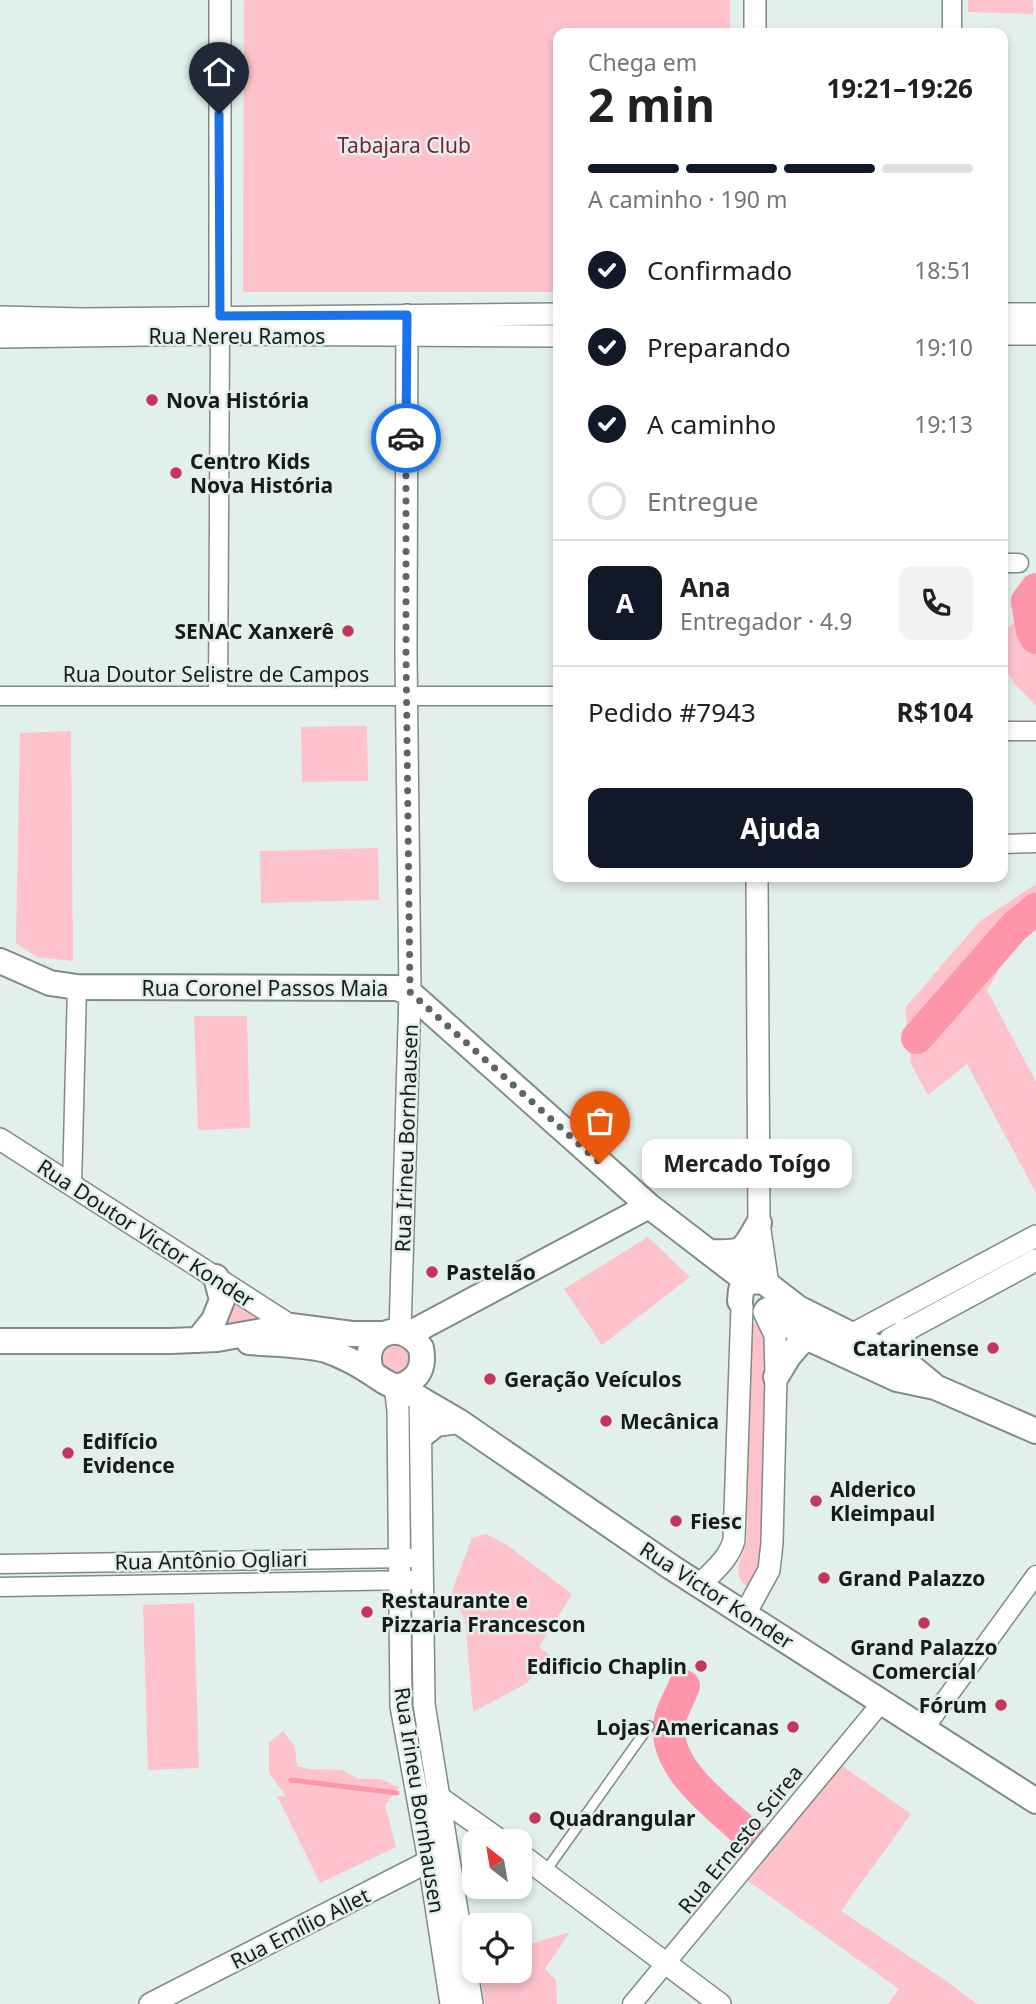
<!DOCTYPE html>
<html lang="pt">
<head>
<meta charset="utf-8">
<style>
  body { margin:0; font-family:"Noto Sans",sans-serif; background:#f2f2f2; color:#202124; height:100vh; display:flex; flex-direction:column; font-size:26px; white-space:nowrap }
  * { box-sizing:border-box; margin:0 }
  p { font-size:23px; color:#757577 }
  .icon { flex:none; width:38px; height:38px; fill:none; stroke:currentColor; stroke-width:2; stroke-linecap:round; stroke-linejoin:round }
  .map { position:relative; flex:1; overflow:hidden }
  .drawer { position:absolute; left:553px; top:28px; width:455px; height:854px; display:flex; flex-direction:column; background:#fff; border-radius:14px; box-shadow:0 4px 10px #0003 }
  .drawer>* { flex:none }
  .needle { width:46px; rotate:329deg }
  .controls { position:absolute; left:462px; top:1829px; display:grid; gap:14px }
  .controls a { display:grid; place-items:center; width:70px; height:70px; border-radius:14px; background:#fff; box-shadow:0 4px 10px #0003; font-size:35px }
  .pin { position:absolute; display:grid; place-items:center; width:60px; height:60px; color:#fff; margin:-72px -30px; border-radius:50% 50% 50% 0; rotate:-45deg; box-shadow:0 0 7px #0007 }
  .pin .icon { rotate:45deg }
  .courier { position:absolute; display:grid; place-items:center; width:70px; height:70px; margin:-35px; border:5px solid #1a73e8; border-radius:50%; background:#fff; color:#222; box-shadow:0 2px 9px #0007 }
  .bubble { position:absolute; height:49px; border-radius:14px; background:#fff; box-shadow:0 4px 10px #0003; font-size:23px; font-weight:700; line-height:49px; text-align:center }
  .overview em { font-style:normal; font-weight:700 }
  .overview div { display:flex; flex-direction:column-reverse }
  .overview { display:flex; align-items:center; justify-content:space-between; height:119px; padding:0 35px }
  h1 { font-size:46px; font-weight:700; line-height:52px }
  .bar { display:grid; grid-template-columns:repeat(4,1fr); gap:10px 7px; align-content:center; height:84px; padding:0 35px }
  .bar i { height:9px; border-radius:5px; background:#e0e0e0 }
  .bar .active { background:#111827 }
  .bar p { grid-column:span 4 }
  .line { display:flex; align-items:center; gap:18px; padding:0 35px; border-top:2px solid #e0e0e0 }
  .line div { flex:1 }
  .round { display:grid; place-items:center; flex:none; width:74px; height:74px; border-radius:14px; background:#f2f2f2 }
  ol { padding:0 35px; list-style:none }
  li { display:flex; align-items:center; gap:21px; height:77px }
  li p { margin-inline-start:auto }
  li .icon { padding:7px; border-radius:50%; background:#111827; color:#fff; stroke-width:4 }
  li:last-child { color:#757577 }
  li i { width:38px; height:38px; border:4px solid #e0e0e0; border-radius:50% }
  .button { display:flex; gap:14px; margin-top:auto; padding:14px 35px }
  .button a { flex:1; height:80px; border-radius:14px; background:#111827; color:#fff; font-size:28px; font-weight:700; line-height:80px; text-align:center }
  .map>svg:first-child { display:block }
</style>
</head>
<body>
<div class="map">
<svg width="1036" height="2004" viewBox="0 0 1036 2004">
  <rect width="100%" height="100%" fill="#e2f0ec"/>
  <path fill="#fdc2ca" d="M244,0h486v33h-172v259h-315z
    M968,0h65v14l-65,-2z
    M1036,608v98l-22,-23 -11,-18v-25l6,-13z
    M367,726l1,55 -66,1 -1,-55z
    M71,731l2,230 -36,-4 -21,-14 4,-210z
    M378,848l1,52 -118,3 -1,-52z
    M1036,884v40l-16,9 -33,57 49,92v111l-69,-129 -39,31 -17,-31 -6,-56 75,-87z
    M194,1016h53l3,112 -52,2z
    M648,1237l42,40 -88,68 -38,-56z
    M227,1290l47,32 -57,10z
    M753,1323l4,1 14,10 6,182 -23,68 -8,2c-15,-13 -4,-30 1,-45l2,-214z
    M380 1358a15 15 0 1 1 30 0a15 15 0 1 1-30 0Z
    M486,1534l21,11 65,49 -33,53 12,9 -24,27 -54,29 -8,-93 -14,-25 21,-56z
    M194,1603l5,165 -51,2 -5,-165z
    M283,1731l12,16 2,19 12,3 33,1 16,9h22l19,8 -14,18 11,42 -76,36 -43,-87h9l-17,-23v-30z
    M841,1765l70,49 -70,97 101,67 35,26h-89l11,-15 -151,-108z
    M570,1932l-25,37 11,11 1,24h-72l-5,-33 40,-1v-23z"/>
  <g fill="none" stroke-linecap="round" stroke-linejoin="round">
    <path stroke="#ff95a8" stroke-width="5" d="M291,1780l106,13"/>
    <path stroke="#ff95a8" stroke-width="32" d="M1036,589l-9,12 5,30 4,7
      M917,1038l97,-111 22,-18
      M684,1686c-5,13 -15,28 -15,42 -2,43 51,80 80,107"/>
    <defs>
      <path id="service" d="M545,1872l104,-146"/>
      <path id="minor" d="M952,33v-33
        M1003,563h16
        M0,696h558
        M218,696l2,-362
        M1003,731h33
        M1003,844l33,-1
        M72,1186l5,-199
        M0,1564l412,-6
        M0,1587l413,-7
        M924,1729l112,-154
        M632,2004l250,-302"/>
      <path id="tertiary" d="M220,0v328
        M755,0v33
        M1003,314h33
        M0,317l82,2 476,-5
        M1003,334h33
        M0,337l220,-3 338,2
        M757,877l2,346 9,62
        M0,1139l291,187
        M750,1281v-22l7,-27
        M400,1331l10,-338 -4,-339 1,-339
        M851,1335l185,-99
        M890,1339l146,-79
        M395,1386l3,24 3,296 28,155 22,143
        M420,1397l4,307 48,300
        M700,1585c13,-14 29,-26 34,-45l8,-234
        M745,1614l24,-44 3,-27 4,-166 -1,-42 -11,-23
        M436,1795l65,46
        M520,1854l200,150
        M150,2004l291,-149"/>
      <path id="secondary" d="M0,961l50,22 27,4 320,1 13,5 239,213 99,76
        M711,1252c34,1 31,0 48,-29
        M740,1301l1,-11 7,-8 15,-1 35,27 106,53 28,23
        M767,1310l41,28 89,41 38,8 101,44
        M409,1334l240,-128
        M198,1340l16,-20 8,-20 -6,-23
        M0,1341h171l46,-2 74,-13 61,8h31
        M249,1342c22,2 57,2 77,8 14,5 32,14 44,22 15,9 25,23 44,6 9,-8 9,-19 7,-30 -21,-33 -64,-11 -49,25
        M904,1361l-5,-14 6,-16
        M776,1377l12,-20 11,-13 9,-6 14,3
        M398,1386l60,35 213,146 365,234
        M422,1435l14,-11 22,-3"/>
    </defs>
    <use href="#service" stroke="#7f8b87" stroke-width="12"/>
    <use href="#minor" stroke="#7f8b87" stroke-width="21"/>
    <use href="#tertiary" stroke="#7f8b87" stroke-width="24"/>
    <use href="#secondary" stroke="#7f8b87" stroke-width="28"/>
    <use href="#service" stroke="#fff" stroke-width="9"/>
    <use href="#minor" stroke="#fff" stroke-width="18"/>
    <use href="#tertiary" stroke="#fff" stroke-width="21"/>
    <use href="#secondary" stroke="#fff" stroke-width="24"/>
  </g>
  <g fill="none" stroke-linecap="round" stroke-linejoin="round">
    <path stroke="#5e6664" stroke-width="7" stroke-dasharray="0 12.6" d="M406,438v216l4,338 190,171"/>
    <path stroke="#1a73e8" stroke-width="9" d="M219,114l1,202 187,-1 -1,123"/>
  </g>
  <g fill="#c5365e" stroke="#e2f0ec" stroke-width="2.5">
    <circle cx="152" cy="400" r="7"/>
    <circle cx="176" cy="473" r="7"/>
    <circle cx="348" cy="631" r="7"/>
    <circle cx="432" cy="1272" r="7"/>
    <circle cx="993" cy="1348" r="7"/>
    <circle cx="490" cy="1379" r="7"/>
    <circle cx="606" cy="1421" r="7"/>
    <circle cx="68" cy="1453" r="7"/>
    <circle cx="816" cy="1501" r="7"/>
    <circle cx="676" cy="1521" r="7"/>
    <circle cx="824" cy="1578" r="7"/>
    <circle cx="367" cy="1612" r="7"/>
    <circle cx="924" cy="1623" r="7"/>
    <circle cx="701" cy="1666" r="7"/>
    <circle cx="1001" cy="1705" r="7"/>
    <circle cx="793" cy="1727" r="7"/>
    <circle cx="535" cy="1818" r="7"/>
  </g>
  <g text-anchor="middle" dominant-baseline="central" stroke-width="5" stroke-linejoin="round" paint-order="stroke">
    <g font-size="21" fill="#781b35" stroke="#e2f0ec">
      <text x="404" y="145">Tabajara Club</text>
    </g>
    <g font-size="21" fill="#171c1a" stroke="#e2f0ec">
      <text x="237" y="336">Rua Nereu Ramos</text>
      <text x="216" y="674">Rua Doutor Selistre de Campos</text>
      <text x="265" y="988">Rua Coronel Passos Maia</text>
      <text transform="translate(406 1138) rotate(-88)">Rua Irineu Bornhausen</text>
      <text transform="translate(146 1233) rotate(33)">Rua Doutor Victor Konder</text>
      <text transform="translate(211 1560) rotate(-1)">Rua Antônio Ogliari</text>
      <text transform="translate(717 1595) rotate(33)">Rua Victor Konder</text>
      <text transform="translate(420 1800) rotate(81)">Rua Irineu Bornhausen</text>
      <text transform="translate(740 1839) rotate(-51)">Rua Ernesto Scirea</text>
      <text transform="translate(300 1928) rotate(-27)">Rua Emílio Allet</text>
    </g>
    <g font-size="21" font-weight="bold" fill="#171c1a" stroke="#e2f0ec" text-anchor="start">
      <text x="166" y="400">Nova História</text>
      <text x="190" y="461">Centro Kids<tspan x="190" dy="24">Nova História</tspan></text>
      <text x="334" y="631" text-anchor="end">SENAC Xanxerê</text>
      <text x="446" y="1272">Pastelão</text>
      <text x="979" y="1348" text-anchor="end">Catarinense</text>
      <text x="504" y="1379">Geração Veículos</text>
      <text x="620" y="1421">Mecânica</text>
      <text x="82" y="1441">Edifício<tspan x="82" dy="24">Evidence</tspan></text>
      <text x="830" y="1489">Alderico<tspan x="830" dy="24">Kleimpaul</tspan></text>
      <text x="690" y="1521">Fiesc</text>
      <text x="838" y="1578">Grand Palazzo</text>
      <text x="381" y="1600">Restaurante e<tspan x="381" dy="24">Pizzaria Francescon</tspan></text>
      <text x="924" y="1647" text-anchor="middle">Grand Palazzo<tspan x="924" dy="24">Comercial</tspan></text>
      <text x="687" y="1666" text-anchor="end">Edificio Chaplin</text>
      <text x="987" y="1705" text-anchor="end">Fórum</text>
      <text x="779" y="1727" text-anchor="end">Lojas Americanas</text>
      <text x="549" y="1818">Quadrangular</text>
    </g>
  </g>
</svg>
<div class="controls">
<a><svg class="needle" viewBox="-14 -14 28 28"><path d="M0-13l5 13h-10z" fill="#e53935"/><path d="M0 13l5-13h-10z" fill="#757577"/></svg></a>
<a><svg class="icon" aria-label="locate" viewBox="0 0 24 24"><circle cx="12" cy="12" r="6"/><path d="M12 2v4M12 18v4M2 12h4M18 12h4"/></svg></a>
</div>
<div class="pin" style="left:600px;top:1163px;background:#ea580c"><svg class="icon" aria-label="bag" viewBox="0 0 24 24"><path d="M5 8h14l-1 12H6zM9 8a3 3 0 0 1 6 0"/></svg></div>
<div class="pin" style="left:219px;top:114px;background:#1f2937"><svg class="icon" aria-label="home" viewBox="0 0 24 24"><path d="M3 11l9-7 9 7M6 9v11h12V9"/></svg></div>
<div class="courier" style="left:406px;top:438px"><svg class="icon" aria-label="car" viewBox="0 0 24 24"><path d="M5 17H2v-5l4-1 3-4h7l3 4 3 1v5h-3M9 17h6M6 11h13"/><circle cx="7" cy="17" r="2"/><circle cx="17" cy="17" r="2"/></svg></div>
<div class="bubble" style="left:642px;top:1139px;width:210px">Mercado Toígo</div>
<section class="drawer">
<div class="overview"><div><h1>2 min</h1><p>Chega em</p></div><em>19:21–19:26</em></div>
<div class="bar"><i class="active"></i><i class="active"></i><i class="active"></i><i></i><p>A caminho · 190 m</p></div>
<ol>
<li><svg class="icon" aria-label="check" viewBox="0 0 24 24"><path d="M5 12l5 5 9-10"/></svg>Confirmado<p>18:51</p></li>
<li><svg class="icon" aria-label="check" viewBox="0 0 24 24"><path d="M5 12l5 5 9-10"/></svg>Preparando<p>19:10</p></li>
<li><svg class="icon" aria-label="check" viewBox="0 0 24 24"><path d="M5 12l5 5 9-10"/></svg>A caminho<p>19:13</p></li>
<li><i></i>Entregue</li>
</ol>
<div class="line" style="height:126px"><b class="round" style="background:#111827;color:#fff">A</b><div><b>Ana</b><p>Entregador · 4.9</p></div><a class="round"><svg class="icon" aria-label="phone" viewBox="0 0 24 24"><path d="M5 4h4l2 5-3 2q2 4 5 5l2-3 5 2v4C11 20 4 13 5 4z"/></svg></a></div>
<div class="line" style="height:91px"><div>Pedido #7943</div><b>R$104</b></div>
<div class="button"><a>Ajuda</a></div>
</section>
</div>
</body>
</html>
